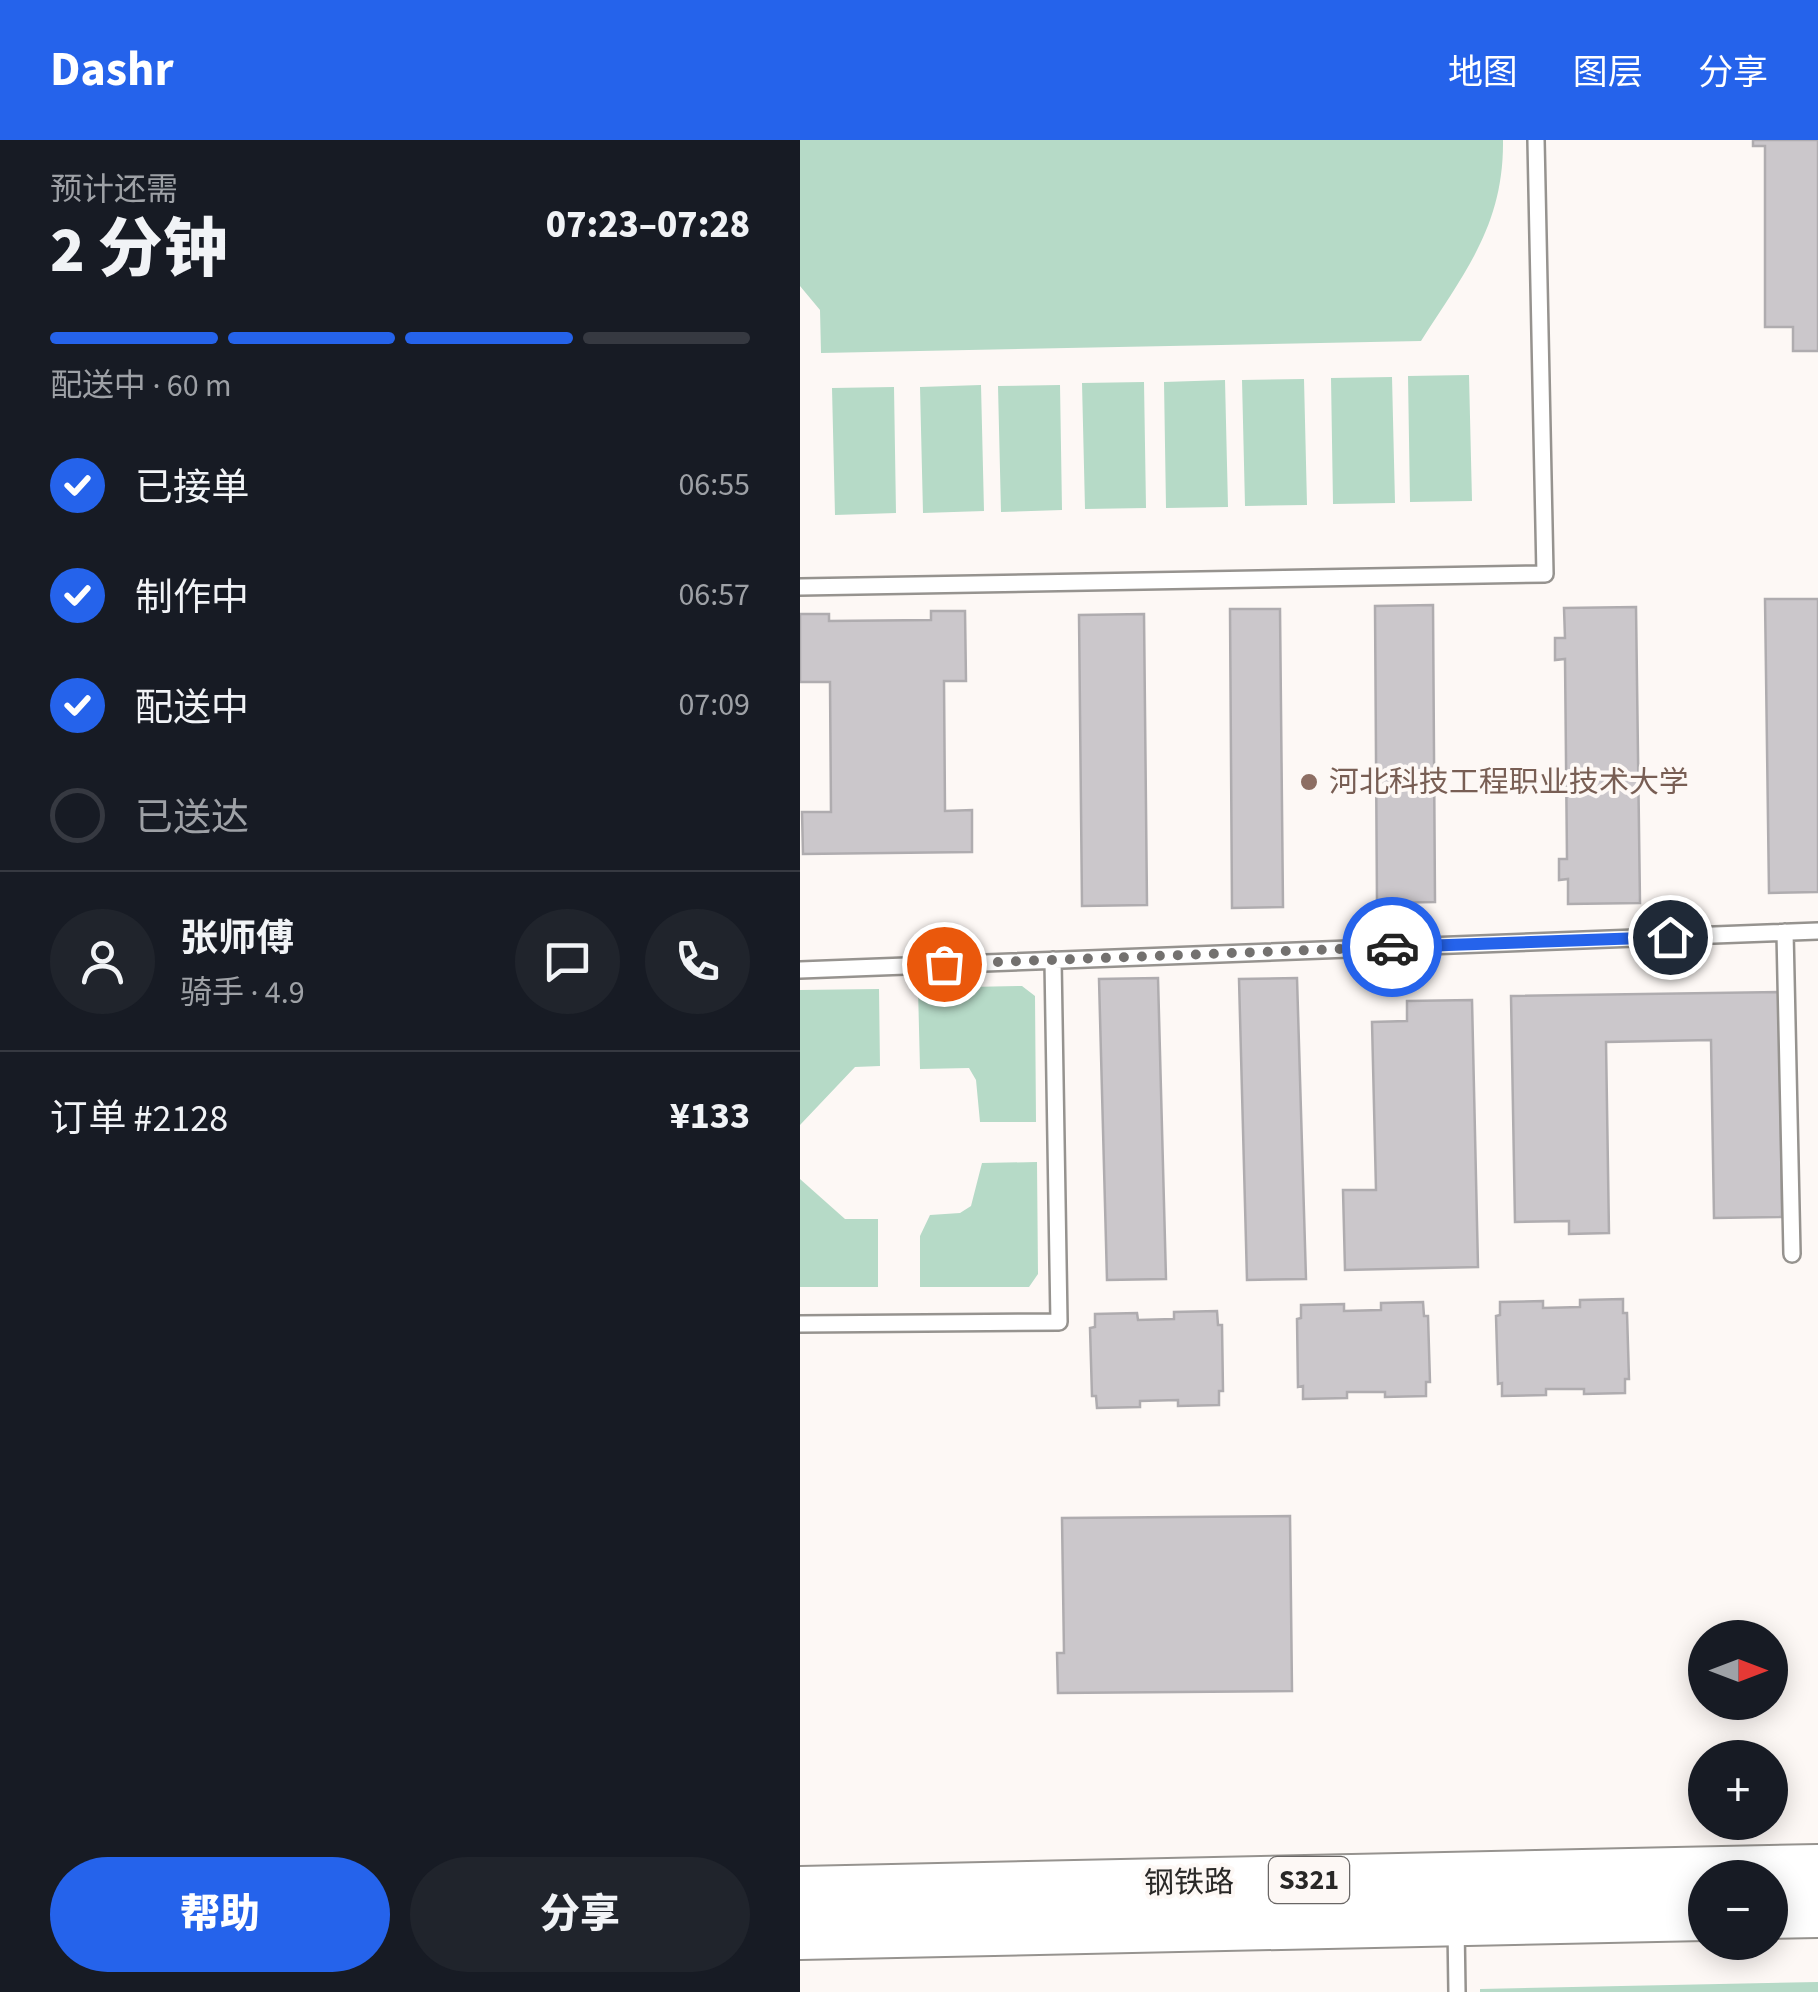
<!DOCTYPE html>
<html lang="zh">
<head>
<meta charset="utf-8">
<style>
  body { margin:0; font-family:"Source Sans 3","Noto Sans SC",sans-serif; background:#20242c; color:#f1f3f6; height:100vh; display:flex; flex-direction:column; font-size:38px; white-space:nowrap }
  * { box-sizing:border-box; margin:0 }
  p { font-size:32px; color:#9ea1a6 }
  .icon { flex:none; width:55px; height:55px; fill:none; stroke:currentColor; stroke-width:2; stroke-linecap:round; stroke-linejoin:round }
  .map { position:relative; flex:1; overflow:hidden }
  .details { display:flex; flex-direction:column; background:#171b24; width:800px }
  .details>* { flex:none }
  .needle { width:65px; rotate:90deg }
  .buttons { position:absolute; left:888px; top:1480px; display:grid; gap:20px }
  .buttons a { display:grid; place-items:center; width:100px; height:100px; border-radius:50%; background:#171b24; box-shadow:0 5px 25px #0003; font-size:50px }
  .pin { position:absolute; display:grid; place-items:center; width:85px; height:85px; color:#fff; margin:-42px; border:5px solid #fff; border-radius:50%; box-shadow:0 2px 10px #0007 }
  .courier { position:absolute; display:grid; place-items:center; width:100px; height:100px; margin:-50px; border:8px solid #2563eb; border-radius:50%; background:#fff; color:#222; box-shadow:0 2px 12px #0007 }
  .overview em { font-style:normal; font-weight:800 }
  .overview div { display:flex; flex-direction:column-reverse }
  .overview { display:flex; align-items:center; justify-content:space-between; height:170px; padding:0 50px }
  h1 { font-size:65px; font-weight:800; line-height:75px }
  .bar { display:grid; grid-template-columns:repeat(4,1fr); gap:15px 10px; align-content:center; height:120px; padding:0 50px }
  .bar i { height:12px; border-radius:8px; background:#363941 }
  .bar .current { background:#2563eb }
  .bar p { grid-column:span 4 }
  .line { display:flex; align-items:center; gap:25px; padding:0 50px; border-top:2px solid #363941 }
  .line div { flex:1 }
  .round { display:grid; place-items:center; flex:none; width:105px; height:105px; border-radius:52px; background:#20242c }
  ol { padding:0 50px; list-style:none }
  li { display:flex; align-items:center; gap:30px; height:110px }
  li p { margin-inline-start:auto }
  li .icon { padding:10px; border-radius:50%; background:#2563eb; color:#fff; stroke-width:4 }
  li:last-child { color:#9ea1a6 }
  li i { width:55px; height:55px; border:5px solid #363941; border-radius:50% }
  .cta { display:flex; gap:20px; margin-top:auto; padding:20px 50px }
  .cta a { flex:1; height:115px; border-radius:60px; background:#2563eb; color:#fff; font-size:40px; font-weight:800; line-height:115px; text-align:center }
  .cta a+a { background:#20242c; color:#f1f3f6 }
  header { display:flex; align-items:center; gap:60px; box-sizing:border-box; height:140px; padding:0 50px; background:#2563eb; color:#fff }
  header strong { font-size:48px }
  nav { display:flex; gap:55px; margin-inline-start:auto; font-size:35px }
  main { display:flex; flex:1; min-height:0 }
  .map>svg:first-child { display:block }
</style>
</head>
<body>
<header>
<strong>Dashr</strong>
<nav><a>地图</a><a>图层</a><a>分享</a></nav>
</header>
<main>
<section class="details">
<div class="overview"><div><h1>2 分钟</h1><p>预计还需</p></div><em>07:23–07:28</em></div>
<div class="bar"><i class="current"></i><i class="current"></i><i class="current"></i><i></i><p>配送中 · 60 m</p></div>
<ol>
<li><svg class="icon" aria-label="check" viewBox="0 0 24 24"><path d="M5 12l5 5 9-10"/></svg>已接单<p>06:55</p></li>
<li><svg class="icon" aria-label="check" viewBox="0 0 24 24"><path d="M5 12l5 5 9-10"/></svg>制作中<p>06:57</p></li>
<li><svg class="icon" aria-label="check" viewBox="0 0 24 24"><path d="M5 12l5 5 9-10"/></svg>配送中<p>07:09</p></li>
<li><i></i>已送达</li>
</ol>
<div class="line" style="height:180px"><a class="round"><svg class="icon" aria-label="person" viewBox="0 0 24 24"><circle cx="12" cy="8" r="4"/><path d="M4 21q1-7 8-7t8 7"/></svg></a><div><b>张师傅</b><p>骑手 · 4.9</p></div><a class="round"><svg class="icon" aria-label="chat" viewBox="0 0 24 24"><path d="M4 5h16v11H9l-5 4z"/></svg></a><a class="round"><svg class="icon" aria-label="phone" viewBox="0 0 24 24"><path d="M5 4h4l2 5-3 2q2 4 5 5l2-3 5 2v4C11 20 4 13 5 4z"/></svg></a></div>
<div class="line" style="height:130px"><div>订单 #2128</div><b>¥133</b></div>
<div class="cta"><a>帮助</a><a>分享</a></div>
</section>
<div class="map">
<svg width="1018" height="1852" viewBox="0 0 1018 1852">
  <rect width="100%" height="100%" fill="#fdf8f5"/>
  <path fill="#b6dac7" d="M0,0h703c1,85 -38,132 -82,201l-600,12 -1,-43 -20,-24z
    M669,235l3,126 -62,1 -2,-126z
    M592,237l3,126 -62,1 -2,-126z
    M504,239l3,126 -62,1 -3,-126z
    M425,240l3,127 -62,1 -2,-126z
    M344,242l2,126 -61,1 -3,-126z
    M181,245l3,126 -61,2 -3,-126z
    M260,245l2,125 -61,2 -3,-126z
    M94,247l2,126 -61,2 -3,-127z
    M222,846l13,10 1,126h-56l-4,-42 -7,-12 -49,1 -2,-81z
    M79,849l1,77 -25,1 -55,58v-135z
    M237,1022l1,112 -9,13h-109v-51l10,-21 30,-2 11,-7 11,-43z
    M0,1039l45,40h33v68h-78z
    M1018,1842v10h-338v-3z"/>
  <path fill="#cbc7cb" stroke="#afacaf" stroke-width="2.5" d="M953,0h65v211h-25v-24h-28v-181h-12z
    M965,459h53v293l-49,1z
    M633,465l2,297 -58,1 -2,-297z
    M836,467l4,296 -72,1v-25l-9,1v-21h8l-2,-200 -10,1v-22h10l-1,-30z
    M430,469h50l3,298 -51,1z
    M131,471h34l1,70h-22l1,130 27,-1v42l-169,2 -1,-42h29l-1,-130h-30v-68h29v7l102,-1z
    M344,474l3,291 -65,1 -3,-291z
    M358,838l8,301 -59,1 -8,-301z
    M497,838l9,301 -59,1 -8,-301z
    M979,852l3,225 -68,1 -3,-178 -105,2 3,191 -40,1v-13l-54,1 -4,-226z
    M672,860l6,267 -133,3 -2,-80h33l-4,-168 35,-1v-20z
    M823,1159v14h4l2,66h-4v14l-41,1v-5h-38v6l-44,1v-13l-4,1 -2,-68 4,-1v-13l43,-1v7l37,-1v-7z
    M623,1162l1,14h4l2,66h-4v14l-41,1v-5h-38v6l-44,1v-13l-5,1 -1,-68 4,-1v-13l43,-1v7l37,-1v-7z
    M417,1171l1,14h4l1,66h-4v14l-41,1v-6l-38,1v6l-43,1 -1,-12h-4l-2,-68 5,-1v-13l42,-1 1,7 36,-1v-7z
    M490,1376l2,175 -234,2 -1,-40h7l-2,-135z"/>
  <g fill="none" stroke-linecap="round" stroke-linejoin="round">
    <defs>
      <path id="lane" d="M0,447l745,-13 -9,-434
        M985,792l7,322
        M0,830l1018,-39
        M0,1184l259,-2 -6,-362
        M656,1786l1,66"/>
      <path id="primary" d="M0,1751l1018,-22
        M970,1774l48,-1
        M0,1795l905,-19"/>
    </defs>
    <use href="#lane" stroke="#96938f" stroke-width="20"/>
    <use href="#primary" stroke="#96938f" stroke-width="52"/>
    <use href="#lane" stroke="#fff" stroke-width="15"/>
    <use href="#primary" stroke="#fff" stroke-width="48"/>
  </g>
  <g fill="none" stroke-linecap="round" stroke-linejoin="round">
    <path stroke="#73716f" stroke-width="10" stroke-dasharray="0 18" d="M144,824l448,-17"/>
    <path stroke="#2563eb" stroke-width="12" d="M592,807l278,-10"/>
  </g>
  <circle fill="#8d6e63" stroke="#fdf8f5" stroke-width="4" cx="509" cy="642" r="10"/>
  <g text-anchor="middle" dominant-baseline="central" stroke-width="8" stroke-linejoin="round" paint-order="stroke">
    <rect fill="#fdf8f5" stroke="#696665" stroke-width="2.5" x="469" y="1717" width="80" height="46" rx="8"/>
    <g font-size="28" font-weight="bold" fill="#292827">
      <text x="509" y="1740">S321</text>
    </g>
    <g font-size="30" fill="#785e54" stroke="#fdf8f5" text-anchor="start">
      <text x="529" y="642">河北科技工程职业技术大学</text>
    </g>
    <g font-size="30" fill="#292827" stroke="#fdf8f5">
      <text transform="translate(389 1743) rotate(-1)">钢铁路</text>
    </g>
  </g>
</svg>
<div class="buttons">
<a><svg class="needle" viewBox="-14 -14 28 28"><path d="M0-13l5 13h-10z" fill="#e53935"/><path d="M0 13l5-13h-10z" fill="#9ea1a6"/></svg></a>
<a>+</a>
<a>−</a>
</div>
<div class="pin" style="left:144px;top:824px;background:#ea580c"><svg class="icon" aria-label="bag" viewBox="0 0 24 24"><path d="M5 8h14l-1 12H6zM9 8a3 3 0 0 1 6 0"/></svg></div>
<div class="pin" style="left:870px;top:797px;background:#1f2937"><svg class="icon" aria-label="home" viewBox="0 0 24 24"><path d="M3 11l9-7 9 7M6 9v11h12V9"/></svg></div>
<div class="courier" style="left:592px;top:807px"><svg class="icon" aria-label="car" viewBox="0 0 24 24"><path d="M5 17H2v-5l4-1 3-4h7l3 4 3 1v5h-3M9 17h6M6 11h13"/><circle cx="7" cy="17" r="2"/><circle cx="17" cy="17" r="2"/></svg></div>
</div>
</main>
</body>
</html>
